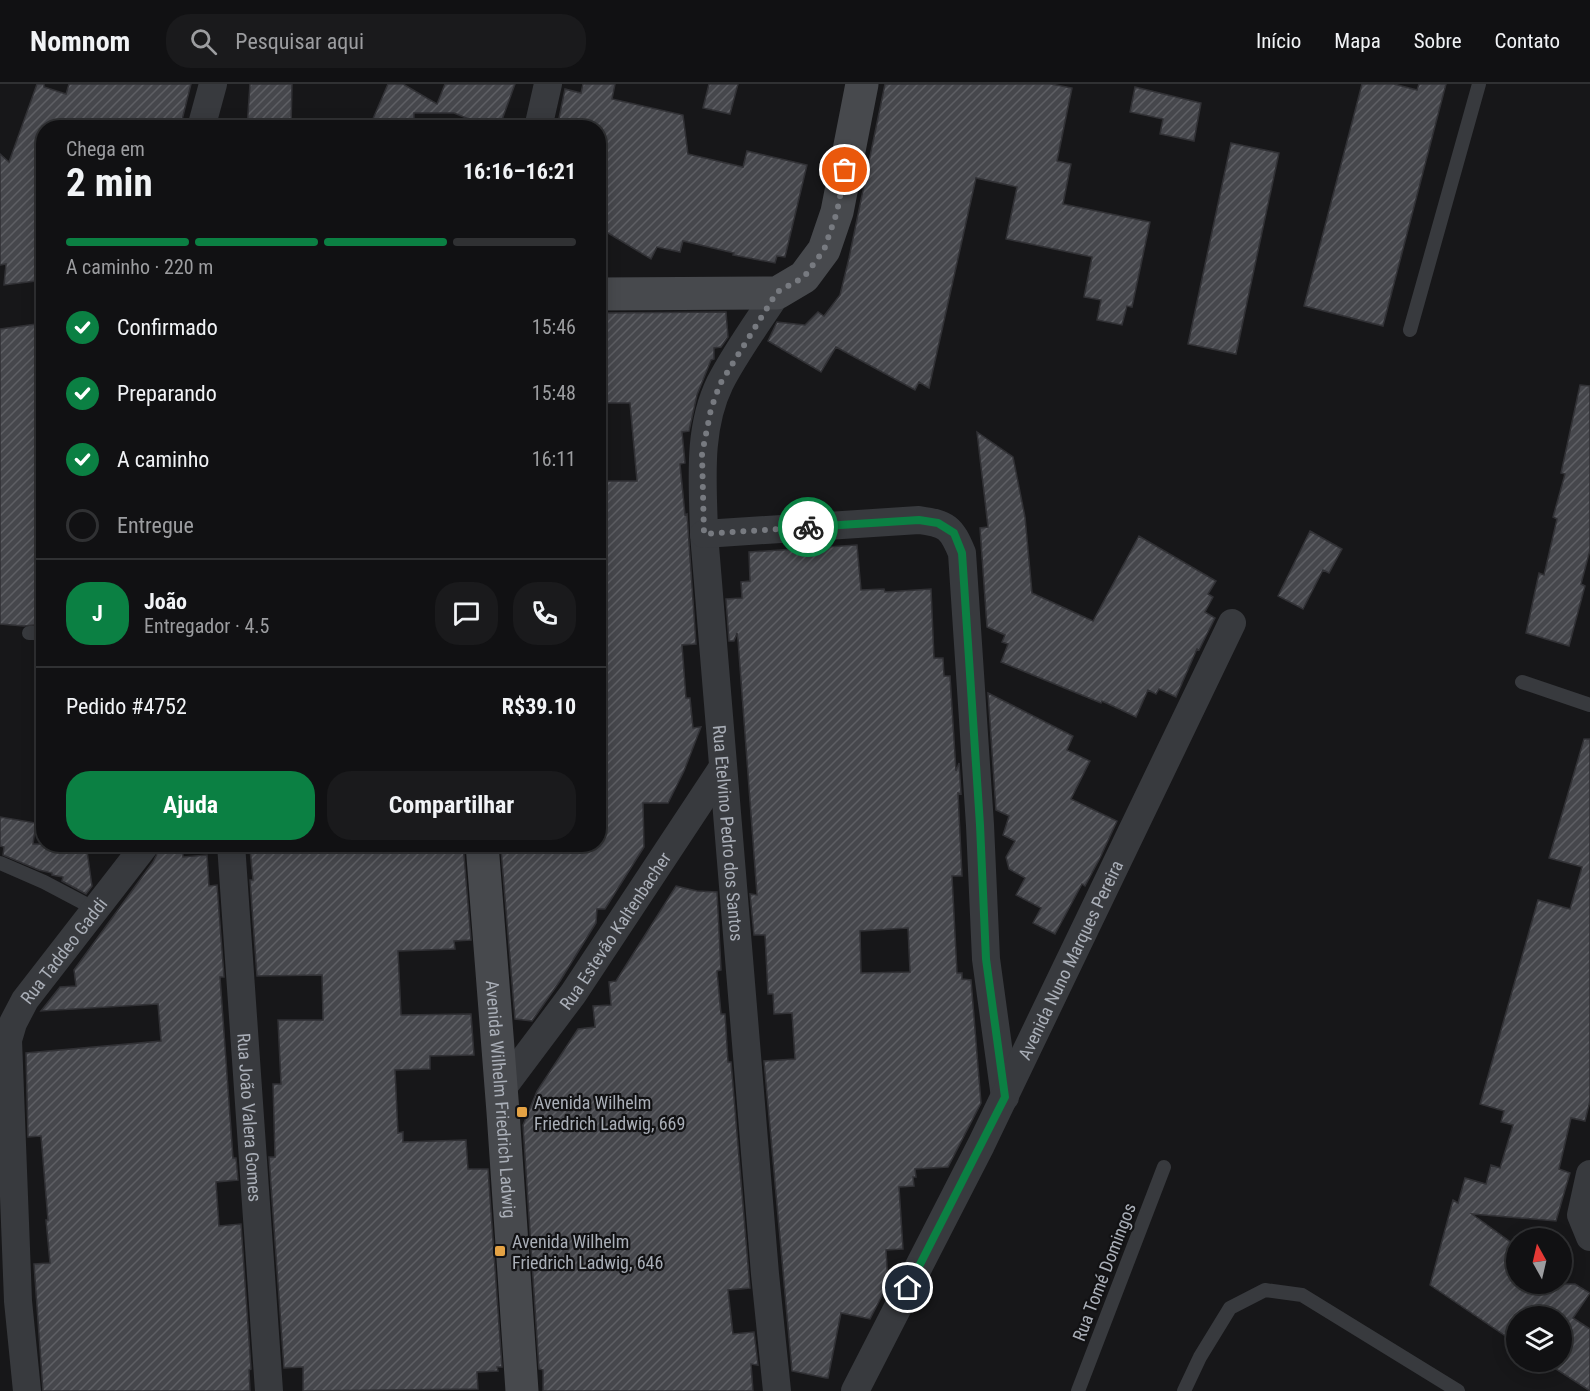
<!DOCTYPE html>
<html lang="pt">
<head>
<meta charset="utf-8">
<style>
  body { margin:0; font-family:"Roboto Condensed",sans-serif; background:#1a1a1c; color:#f1f3f6; height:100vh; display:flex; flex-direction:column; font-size:22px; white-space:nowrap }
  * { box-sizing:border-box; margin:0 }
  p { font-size:20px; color:#9c9da0 }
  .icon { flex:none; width:33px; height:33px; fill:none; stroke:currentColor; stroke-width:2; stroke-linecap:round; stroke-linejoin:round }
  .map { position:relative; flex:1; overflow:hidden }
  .sheet { position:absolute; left:36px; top:36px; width:570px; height:732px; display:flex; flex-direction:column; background:#111113; border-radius:24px; box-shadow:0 3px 15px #0003,0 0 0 2px #303133 }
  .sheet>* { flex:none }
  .needle { width:39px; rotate:352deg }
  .buttons { position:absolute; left:1506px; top:1144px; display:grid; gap:12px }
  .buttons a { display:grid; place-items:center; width:66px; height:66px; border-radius:50%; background:#111113; box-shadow:0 3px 15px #0003,0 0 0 2px #303133; font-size:30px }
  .pin { position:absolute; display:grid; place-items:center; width:51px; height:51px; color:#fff; margin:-26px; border:3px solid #fff; border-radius:50%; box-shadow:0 2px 6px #0007 }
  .courier { position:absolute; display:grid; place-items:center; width:60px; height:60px; margin:-30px; border:4px solid #0b8043; border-radius:50%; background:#fff; color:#222; box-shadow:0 2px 8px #0007 }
  .summary em { font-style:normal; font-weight:700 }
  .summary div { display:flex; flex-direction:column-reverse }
  .summary { display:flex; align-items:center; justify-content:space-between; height:102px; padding:0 30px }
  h1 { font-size:39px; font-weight:700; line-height:45px }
  .bar { display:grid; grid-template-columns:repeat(4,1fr); gap:9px 6px; align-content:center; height:72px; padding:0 30px }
  .bar i { height:8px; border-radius:4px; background:#303133 }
  .bar .active { background:#0b8043 }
  .bar p { grid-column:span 4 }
  .line { display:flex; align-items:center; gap:15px; padding:0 30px; border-top:2px solid #303133 }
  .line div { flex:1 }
  .round { display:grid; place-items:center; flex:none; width:63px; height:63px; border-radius:24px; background:#1a1a1c }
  ol { padding:0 30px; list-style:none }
  li { display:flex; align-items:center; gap:18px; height:66px }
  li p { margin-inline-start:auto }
  li .icon { padding:6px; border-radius:50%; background:#0b8043; color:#fff; stroke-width:4 }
  li:last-child { color:#9c9da0 }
  li i { width:33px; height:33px; border:3px solid #303133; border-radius:50% }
  .cta { display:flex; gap:12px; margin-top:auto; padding:12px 30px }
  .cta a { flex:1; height:69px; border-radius:24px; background:#0b8043; color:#fff; font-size:24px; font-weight:700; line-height:69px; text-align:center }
  .cta a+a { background:#1a1a1c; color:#f1f3f6 }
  header { display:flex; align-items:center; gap:36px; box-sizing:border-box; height:84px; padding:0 30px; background:#111113; border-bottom:2px solid #303133 }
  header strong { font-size:28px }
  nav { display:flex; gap:33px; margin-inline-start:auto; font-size:21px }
  .search { width:420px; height:54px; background:#1a1a1c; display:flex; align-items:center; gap:15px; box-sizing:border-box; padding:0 21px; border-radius:24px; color:#9c9da0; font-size:22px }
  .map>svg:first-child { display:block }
</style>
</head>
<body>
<header>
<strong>Nomnom</strong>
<div class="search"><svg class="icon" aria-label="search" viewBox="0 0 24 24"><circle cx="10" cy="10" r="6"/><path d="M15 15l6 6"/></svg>Pesquisar aqui</div>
<nav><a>Início</a><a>Mapa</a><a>Sobre</a><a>Contato</a></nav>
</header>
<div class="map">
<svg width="1590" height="1307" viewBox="0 0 1590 1307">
  <defs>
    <pattern id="building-hatch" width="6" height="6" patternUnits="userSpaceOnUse" patternTransform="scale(1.5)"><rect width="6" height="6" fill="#46474c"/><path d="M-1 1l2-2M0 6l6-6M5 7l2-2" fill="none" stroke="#5e5f64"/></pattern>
  </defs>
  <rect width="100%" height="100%" fill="#171719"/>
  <path fill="url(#building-hatch)" stroke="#313135" stroke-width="1.5" fill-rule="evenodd" d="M37,0h7v3l22,7 3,-10h122l-11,44h-136v152l-40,5 2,-21 -6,1v-111l9,8z
    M250,0h42l-1,44h-44z
    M388,0h15l34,20 8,-20h70l-12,33 -2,11h-10l-37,-15h-40v15h-45z
    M583,0h32l-3,15 71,16 5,39 55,13 4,-16 60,14 -22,92 -8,-1 -2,7 -42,-8 1,-2 -51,-12 -3,11 -23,-5 -6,12 -53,-32v-99h-41l8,-39 16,4z
    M709,0h29l-8,30 -27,-6z
    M885,0h166l21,4 -15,73 14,3 -8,40 87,18 -18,85 -5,-1 -5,19 -25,-5 4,-20 -17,-3 8,-40 -86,-18 11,-52 -41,-9 -47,210 -10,-6 -4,8 -79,-43 -15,25 -53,-31 9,-19 28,3 13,-13 6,4 16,-21 9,-37z
    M1362,0h32l23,6 2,-6h27l-63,242 -79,-20z
    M1135,3l66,16 -7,38 -34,-7 3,-15 -33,-7z
    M1231,59l48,10 -43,201 -48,-10z
    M726,228l2,25 -7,10 -7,1v11l-3,1 -14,35 -8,36 -7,1 3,31 -5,1 5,51 2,-1 9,130 -14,1 4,53h4l3,30 8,-1 -17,44 -16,32h-25l1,44 -39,62h-8l-1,14 -36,58 -28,40 -17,-2 -14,-170 55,-1v-4h42v-109h5l-5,-43v-211h39l-7,-78h-27l-2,-23h-3v-67z
    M36,240l1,2h7v298l-20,2 -24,-2v-295z
    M1580,301l10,1v164l-9,34 4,2 -16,60 -43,-13 13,-60 5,2 13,-56 -4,-2 12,-43 -4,-1z
    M977,348l36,25 12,60 7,76 61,28 46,-85 77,45 -8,13 5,3 -8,15 10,6 -16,32 -2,-1 -21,48 -17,-8 -3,5 -8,-4 -12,27 -34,-16 -1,2 -100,-41 7,-18 -6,-2 3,-7 -18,-8 -7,-99 8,-1z
    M1310,447l32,18 -13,24 -6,-3 -20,39 -25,-13z
    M857,461l4,45 23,-1 1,3 46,-3 3,69h9l1,18h6l6,95 3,-8 2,31 -3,-1 4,83h-10l5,97h5v6l9,1 10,123 -33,64 -33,2 1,8h-3l1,9 -15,1 4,62 -17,1 2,34 -18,35 -29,-6 -13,65h-2l-34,-7 -28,-310 31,-2 -3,-46 -18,1 -1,-20h-5l-3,-59h-11l-4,-41 7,1 -19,-255 -1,-7 -3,8h-5l-3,-42 16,-1 -1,-16 9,-1 -1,-29zM908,844l2,44 -49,1 -1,-42z
    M988,609l85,43 -6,14 23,11 -19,38 46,22 -17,37 -15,28 -3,-2 -27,50 -22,-11 8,-15 -25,-13 9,-17 -16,-9 -3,-12 9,-16 -12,-6 6,-19 -13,-6z
    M1584,655h6v362l-5,20 -14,-3 -12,51 11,4 -14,48 -84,-7 44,32v38h59l15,9 -17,25 17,11v62l-45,-29h17v-45h-46v26l-86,-58 23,-85 5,3 7,-25 21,6 5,-19 9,3 13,-43 -12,-3 3,-11 -24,-7 58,-204 32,9 12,-42 -33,-9z
    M0,733l36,6 -3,21h53l6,42 -6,8 -24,-13 1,-4 -11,-2v-2l-13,-3 -36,-15 1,-8 -4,-1z
    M162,760h21v13l24,-2 2,31 8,-1 7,92h-4l13,181h3l2,22 -22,2 3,44 22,-2 10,145 -2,1 1,21h-207l-9,-127 16,-1 -4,-43h2l-7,-84 -13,1 -2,-84 135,-12 -3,-37 -117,7 19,-24 16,-1 -2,-16 79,-108z
    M254,760h209l8,96 -17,1 1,8 -57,2 3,64 70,-1 3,41 -44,1v13l-35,1 3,63 5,-1v10l63,-2 2,29h20l14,198h-5l1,4 -21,1 1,17 -175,2v-24l-19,1 -15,-211h6l-2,-73h8l-3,-64h45l-1,-45 -65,1 -7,-96h3l-3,-31h4z
    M676,802l21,5 20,1 4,78 -4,1 4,43h4l3,48h3l19,226 -22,2 5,44 21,-2 4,33 -7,-1 2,27h-210v-21l-4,-1 -16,-244 14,-34 41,-62 17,-2 -2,-21 18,-1 -2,-23 7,-1z"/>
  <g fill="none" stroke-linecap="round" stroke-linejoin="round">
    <path stroke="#383a3e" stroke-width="14" d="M1410,246l69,-246
      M29,549h15
      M1522,598l68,23
      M0,779l44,19 53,28
      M1078,1307l86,-224
      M1184,1307l16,-34 30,-49 35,-18 37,5 156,96"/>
    <g stroke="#383a3e" stroke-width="28">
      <path d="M201,44l12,-44"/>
      <path d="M538,44l10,-44"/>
      <path id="s1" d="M777,209c-19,29 -41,59 -57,90 -23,47 -17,101 -16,151l61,740 12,117"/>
      <path d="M704,450l215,-14c28,4 32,7 43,33l18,272 6,134 19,138"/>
      <path id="s2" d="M231,760l38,547"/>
      <path id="s3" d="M501,1006l72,-96 150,-227"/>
      <path d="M1590,1090l-9,41 9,22"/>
      <path id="s4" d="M27,1307l-9,-90 -10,-261 5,-17 12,-23 121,-156"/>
      <path id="s5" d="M855,1307l126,-246 251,-522"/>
    </g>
    <g stroke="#47494d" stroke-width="33">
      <path d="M598,210l179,-1 27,-16 20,-27 13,-38 25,-128"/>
      <path id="s6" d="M482,760l21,268 19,279"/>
    </g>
  </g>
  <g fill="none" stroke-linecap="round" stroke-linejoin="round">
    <path stroke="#777a80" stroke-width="6" stroke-dasharray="0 10.8" d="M808,443l-104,7 -2,-80 9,-45 9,-25 57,-92 27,-15 20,-27 13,-38 8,-42"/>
    <path stroke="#0b8043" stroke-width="8" d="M808,443l111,-7 19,3 16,10 8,20 18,272 6,134 19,138 -97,191"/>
  </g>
  <g fill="#e4a244" stroke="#121214" stroke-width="2">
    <rect x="516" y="1022" width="12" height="12" rx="3"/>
    <rect x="494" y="1161" width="12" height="12" rx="3"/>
  </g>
  <g text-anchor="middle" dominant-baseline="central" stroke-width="4.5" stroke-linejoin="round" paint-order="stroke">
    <g font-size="18" fill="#aaafb8" stroke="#121214">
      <text stroke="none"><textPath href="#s1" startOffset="560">Rua Etelvino Pedro dos Santos</textPath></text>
      <text stroke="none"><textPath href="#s3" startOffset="196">Rua Estevão Kaltenbacher</textPath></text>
      <text stroke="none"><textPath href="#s4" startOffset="458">Rua Taddeo Gaddi</textPath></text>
      <text stroke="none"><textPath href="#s5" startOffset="482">Avenida Nuno Marques Pereira</textPath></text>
      <text stroke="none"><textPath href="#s6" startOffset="256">Avenida Wilhelm Friedrich Ladwig</textPath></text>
      <text stroke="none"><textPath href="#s2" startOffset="274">Rua João Valera Gomes</textPath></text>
      <text transform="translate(1104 1188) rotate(-69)">Rua Tomé Domingos</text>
    </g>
    <g font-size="18" fill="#aaafb8" stroke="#121214" text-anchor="start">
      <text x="534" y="1018">Avenida Wilhelm<tspan x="534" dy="21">Friedrich Ladwig, 669</tspan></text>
      <text x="512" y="1157">Avenida Wilhelm<tspan x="512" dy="21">Friedrich Ladwig, 646</tspan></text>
    </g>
  </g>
</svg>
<div class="buttons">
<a><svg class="needle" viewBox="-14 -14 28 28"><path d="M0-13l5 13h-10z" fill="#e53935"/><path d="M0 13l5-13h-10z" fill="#9c9da0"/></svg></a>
<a><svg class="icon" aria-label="layers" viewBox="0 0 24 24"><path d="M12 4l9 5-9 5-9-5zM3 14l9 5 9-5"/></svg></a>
</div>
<div class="pin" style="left:845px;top:86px;background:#ea580c"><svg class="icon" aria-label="bag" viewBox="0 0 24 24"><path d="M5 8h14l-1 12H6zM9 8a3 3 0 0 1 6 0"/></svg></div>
<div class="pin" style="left:908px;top:1204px;background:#1f2937"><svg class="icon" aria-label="home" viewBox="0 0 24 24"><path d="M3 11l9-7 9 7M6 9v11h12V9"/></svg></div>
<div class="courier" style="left:808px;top:443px"><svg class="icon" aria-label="bike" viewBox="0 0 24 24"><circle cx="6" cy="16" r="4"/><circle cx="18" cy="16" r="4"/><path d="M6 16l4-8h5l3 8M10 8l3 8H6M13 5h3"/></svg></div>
<section class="sheet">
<div class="summary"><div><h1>2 min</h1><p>Chega em</p></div><em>16:16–16:21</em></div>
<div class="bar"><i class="active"></i><i class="active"></i><i class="active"></i><i></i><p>A caminho · 220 m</p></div>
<ol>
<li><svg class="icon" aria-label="check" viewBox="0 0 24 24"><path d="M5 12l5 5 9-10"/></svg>Confirmado<p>15:46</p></li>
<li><svg class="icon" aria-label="check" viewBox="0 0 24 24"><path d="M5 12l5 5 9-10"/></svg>Preparando<p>15:48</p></li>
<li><svg class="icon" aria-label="check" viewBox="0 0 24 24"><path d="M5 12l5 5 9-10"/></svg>A caminho<p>16:11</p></li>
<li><i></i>Entregue</li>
</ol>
<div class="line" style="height:108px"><b class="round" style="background:#0b8043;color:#fff">J</b><div><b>João</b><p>Entregador · 4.5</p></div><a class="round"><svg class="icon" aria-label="chat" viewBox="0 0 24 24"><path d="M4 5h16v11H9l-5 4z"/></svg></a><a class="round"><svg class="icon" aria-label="phone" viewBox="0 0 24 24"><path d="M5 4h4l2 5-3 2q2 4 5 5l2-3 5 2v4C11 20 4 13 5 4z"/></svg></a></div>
<div class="line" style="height:78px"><div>Pedido #4752</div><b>R$39.10</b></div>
<div class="cta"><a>Ajuda</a><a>Compartilhar</a></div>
</section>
</div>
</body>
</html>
